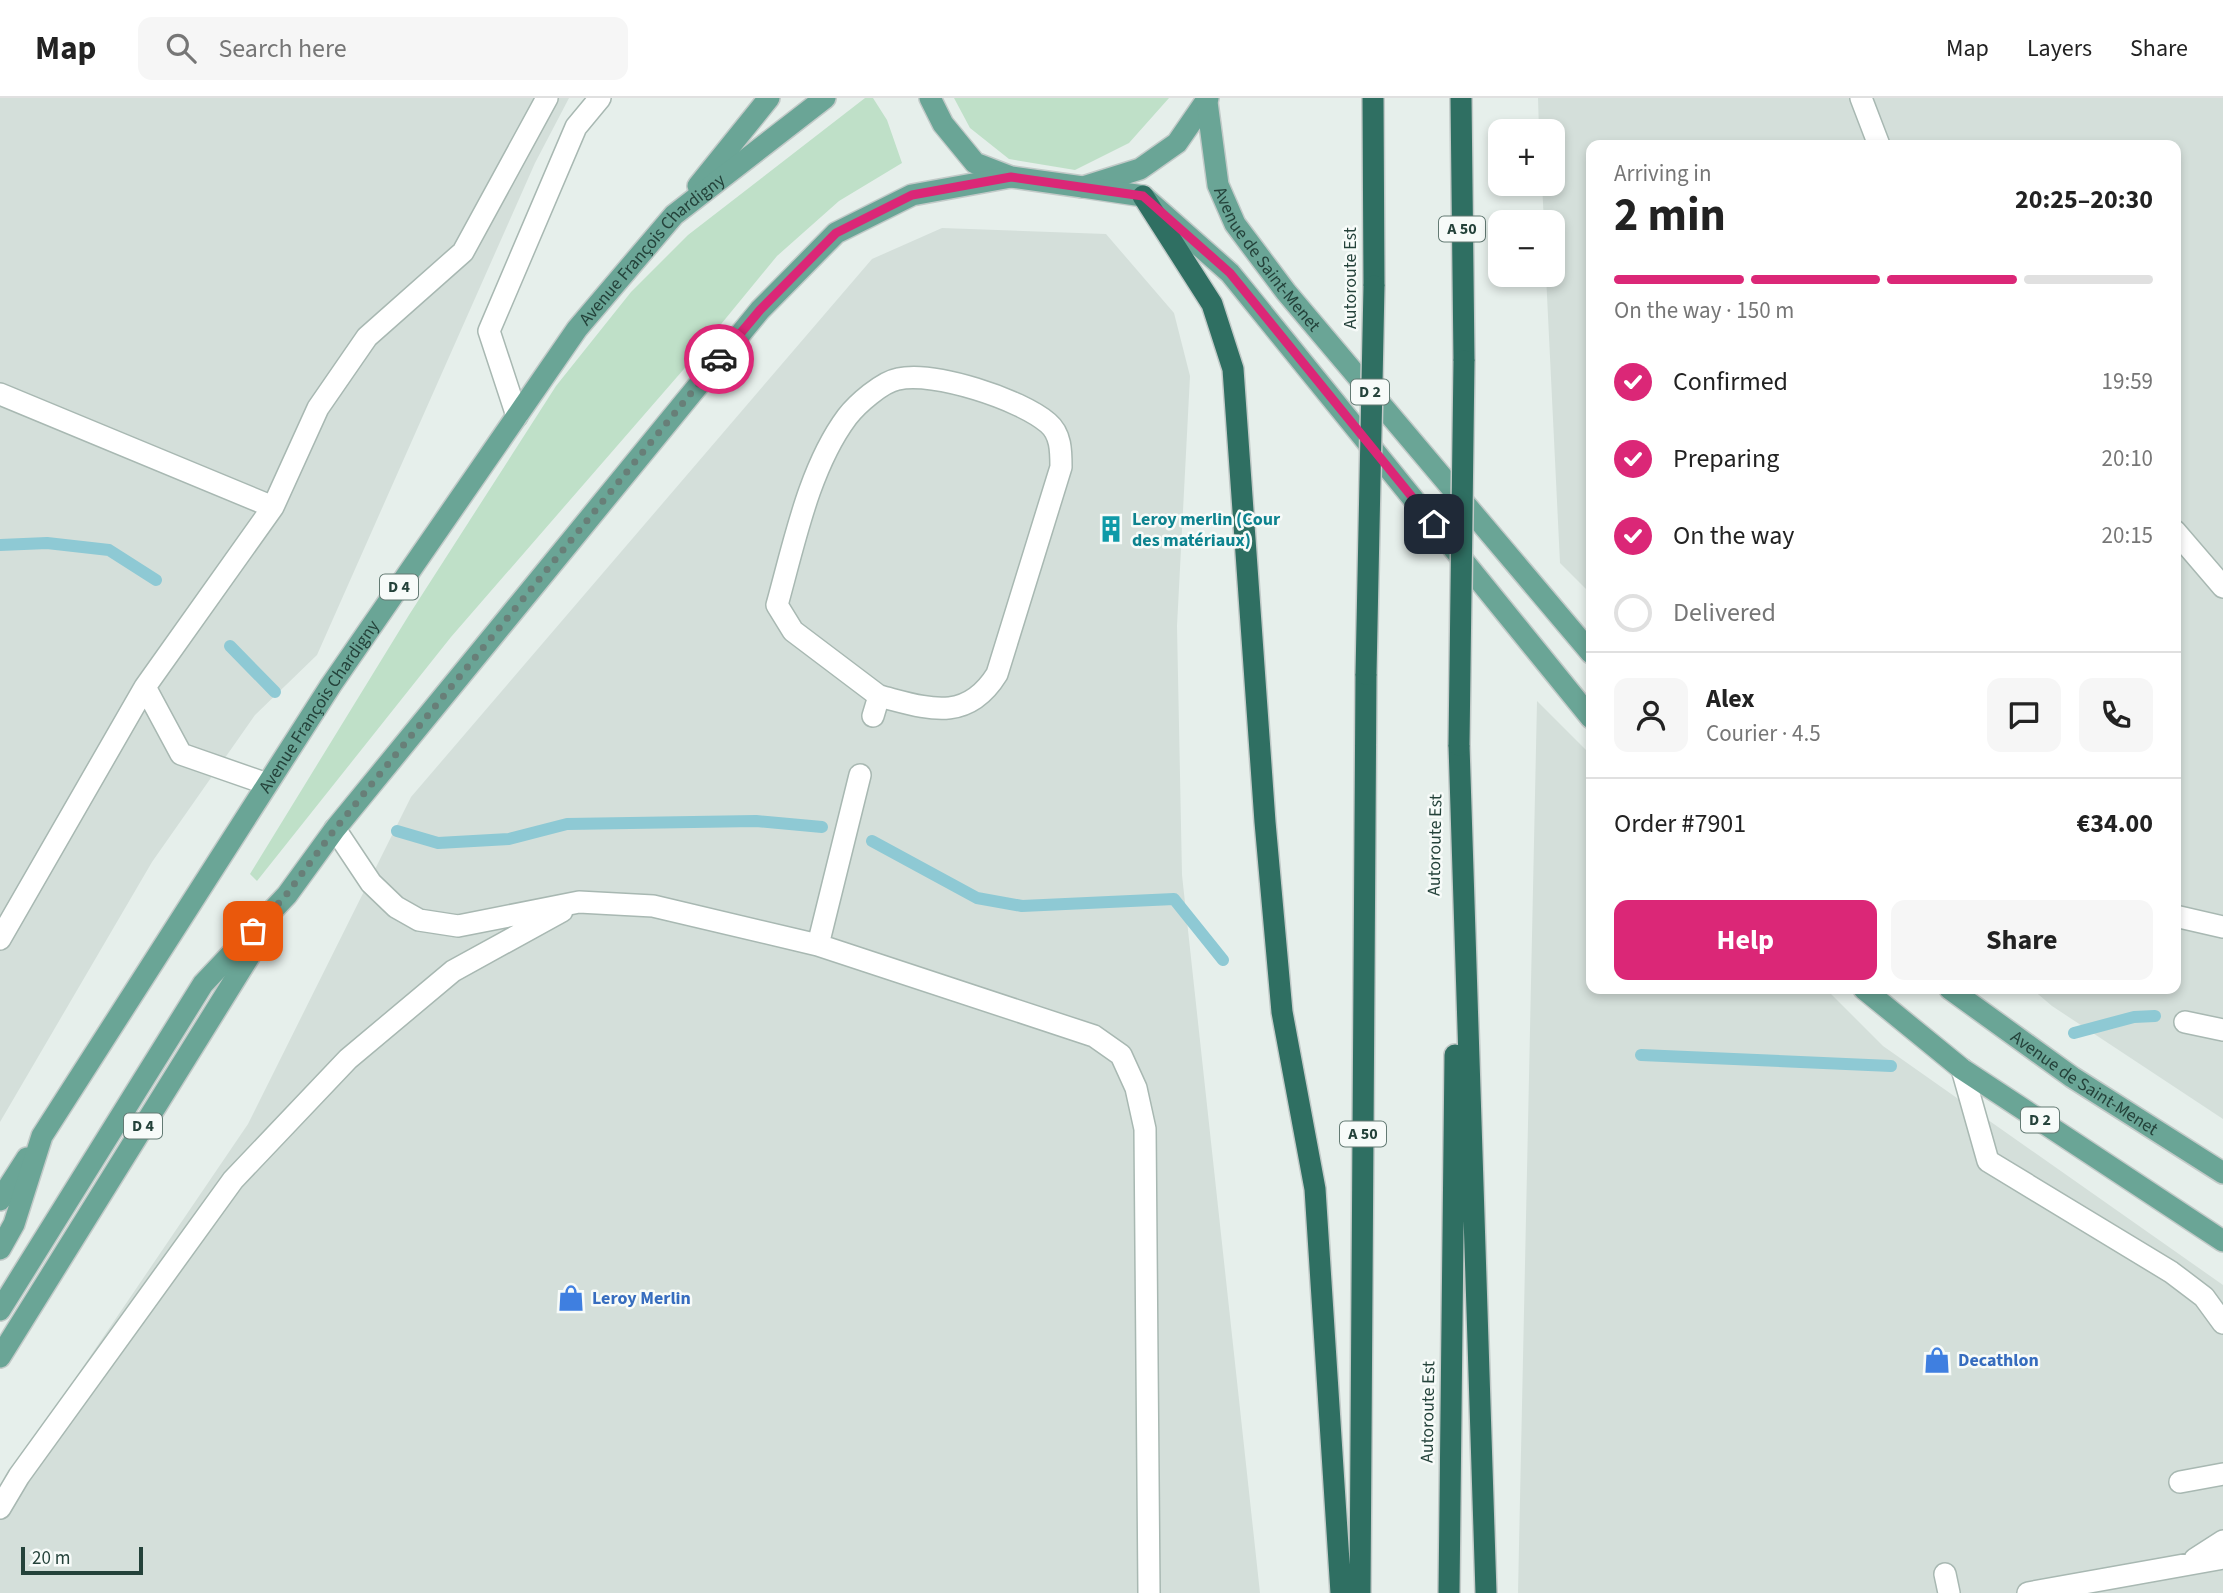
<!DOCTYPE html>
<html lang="en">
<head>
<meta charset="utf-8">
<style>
  body { margin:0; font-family:"Source Sans 3",sans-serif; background:#f6f6f6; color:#222; height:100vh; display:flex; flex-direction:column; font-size:26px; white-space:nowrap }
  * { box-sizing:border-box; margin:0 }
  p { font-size:23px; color:#767676 }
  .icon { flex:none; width:38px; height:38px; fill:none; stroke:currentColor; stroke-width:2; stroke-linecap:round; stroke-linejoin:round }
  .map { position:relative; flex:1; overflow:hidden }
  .side { position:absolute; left:1586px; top:42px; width:595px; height:854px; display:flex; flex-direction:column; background:#fff; border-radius:14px; box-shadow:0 4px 10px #0003 }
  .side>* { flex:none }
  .controls { position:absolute; left:1488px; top:21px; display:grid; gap:14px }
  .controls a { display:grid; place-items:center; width:77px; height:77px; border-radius:14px; background:#fff; box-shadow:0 4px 10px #0003; font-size:35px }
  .scale { position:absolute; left:21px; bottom:18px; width:122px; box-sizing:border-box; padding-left:7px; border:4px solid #24423a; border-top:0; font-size:19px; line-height:24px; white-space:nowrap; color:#24423a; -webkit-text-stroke:5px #f7fbf9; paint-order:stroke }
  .pin { position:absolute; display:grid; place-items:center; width:60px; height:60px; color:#fff; margin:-30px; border-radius:14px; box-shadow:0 4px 10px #0006 }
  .courier { position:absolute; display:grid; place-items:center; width:70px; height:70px; margin:-35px; border:5px solid #db2777; border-radius:50%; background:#fff; color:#222; box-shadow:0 2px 9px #0007 }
  .overview em { font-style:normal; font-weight:700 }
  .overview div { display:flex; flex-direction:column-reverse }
  .overview { display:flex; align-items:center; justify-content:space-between; height:119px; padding:0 28px }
  h1 { font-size:46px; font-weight:700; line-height:52px }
  .bar { display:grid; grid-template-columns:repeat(4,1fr); gap:10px 7px; align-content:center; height:84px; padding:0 28px }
  .bar i { height:9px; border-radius:5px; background:#e0e0e0 }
  .bar .selected { background:#db2777 }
  .bar p { grid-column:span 4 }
  .line { display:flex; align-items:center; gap:18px; padding:0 28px; border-top:2px solid #e0e0e0 }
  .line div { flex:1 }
  .round { display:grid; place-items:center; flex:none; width:74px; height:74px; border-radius:14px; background:#f6f6f6 }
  ol { padding:0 28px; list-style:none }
  li { display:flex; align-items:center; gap:21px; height:77px }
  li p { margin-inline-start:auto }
  li .icon { padding:7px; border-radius:50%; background:#db2777; color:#fff; stroke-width:4 }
  li:last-child { color:#767676 }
  li i { width:38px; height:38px; border:4px solid #e0e0e0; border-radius:50% }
  .primary-button { display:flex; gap:14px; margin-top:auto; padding:14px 28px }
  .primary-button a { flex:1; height:80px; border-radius:14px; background:#db2777; color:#fff; font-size:28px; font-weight:700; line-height:80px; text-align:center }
  .primary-button a+a { background:#f6f6f6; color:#222 }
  header { display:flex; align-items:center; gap:42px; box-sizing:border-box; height:98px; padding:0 35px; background:#fff; border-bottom:2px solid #e0e0e0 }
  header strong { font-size:33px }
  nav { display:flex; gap:38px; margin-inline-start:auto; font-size:24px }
  .search { width:490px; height:63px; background:#f6f6f6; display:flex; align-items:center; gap:18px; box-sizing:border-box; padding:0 24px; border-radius:14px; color:#767676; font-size:26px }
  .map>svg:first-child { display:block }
</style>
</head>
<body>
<header>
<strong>Map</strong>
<div class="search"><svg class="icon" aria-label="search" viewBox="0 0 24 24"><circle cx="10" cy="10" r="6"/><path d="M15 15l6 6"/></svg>Search here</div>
<nav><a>Map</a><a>Layers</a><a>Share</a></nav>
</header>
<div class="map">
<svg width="2223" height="1495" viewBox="0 0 2223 1495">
  <rect width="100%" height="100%" fill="#e6efeb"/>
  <path fill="#d4dfda" d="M0,0h569l-34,65 -218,492 -62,60 -103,147 -152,260z
    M1538,0h685v1021l-171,-113 -20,-17h143v-844h-584v449l-31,-31 -14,-288h6v-53h-8l-2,-38h10v-53h-13z
    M942,130l164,6 68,79 16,63 -13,250 5,249 78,718h-1260v-104l248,-365 163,-327 461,-538z
    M1537,603l54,54v234h235l57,57 340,239v308h-705z"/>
  <path fill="#bfe0c8" d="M865,0h8l14,22 15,43 -63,38 -62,55 -87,106 -239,275 -194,244 -7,-7 159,-259 147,-229 75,-94 57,-57z
    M954,0h215l-40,45 -54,27 -66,-11 -39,-31z"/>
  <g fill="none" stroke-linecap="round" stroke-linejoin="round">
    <path stroke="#8ec9d4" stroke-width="12" d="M0,447l47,-2 62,7 47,30
      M230,548l45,46
      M397,733l41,12 71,-4 58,-15 189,-3 66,6
      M872,743l105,57 45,8 152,-7 49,61
      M2074,935l60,-16 21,-1
      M1641,957l250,11"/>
    <defs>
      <path id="service" d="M1861,0l18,47
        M0,296l273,113 -128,180 36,67 86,30
        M517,318l-28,-85 87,-204 24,-29
        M273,409l45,-99 49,-71 96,-85 84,-154
        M2175,433l48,56
        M873,618l6,-20 -86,-65 -16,-26c17,-61 32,-137 70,-188 10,-13 35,-35 51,-38 36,-8 122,20 150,44 13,11 13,28 13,44l-64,207c-31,50 -70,34 -118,22
        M335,731l36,54 25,24 23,13 39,6 121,-24 74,4 165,39 276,91 27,19 15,33 9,41 4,464
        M2175,818l48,11
        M0,841l145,-252
        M818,847l42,-170
        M2185,924l38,8
        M1962,971l26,92 183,111 33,25 19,26
        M2180,1384l43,-8
        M0,1410l19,-32 214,-296 115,-121 105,-88 109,-60
        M2195,1461l28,-18
        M1945,1476l4,19
        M2028,1495l195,-35"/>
      <g id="primary">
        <path d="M930,0l13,26 32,39 36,14 72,10 57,-18 37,-26 31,-45"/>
        <path id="s1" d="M1207,4l11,83 17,39 51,68 305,361"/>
        <path d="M698,88l71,-88"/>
        <path d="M1083,89l60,9 87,77 361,445"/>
        <path d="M1864,891l98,80 261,172"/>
        <path id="s2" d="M1950,891l122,88 151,96"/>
        <path d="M0,1102l27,-42"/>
        <path id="s3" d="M0,1151l14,-25 28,-88 289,-451 246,-356 97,-114 151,-117"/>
        <path d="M0,1212l203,-326 84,-89 48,-66 425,-519 76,-77 76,-38 99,-18"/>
        <path d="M0,1259l265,-426"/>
      </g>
      <path id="motorway" d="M1373,0l1,188
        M1461,0l3,263
        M1143,98l69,108 21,65 32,453 17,190 33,177 26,404
        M1459,647l27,848
        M1360,1495l6,-919
        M1449,1495l6,-538"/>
    </defs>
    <use href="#service" stroke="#a8b8b2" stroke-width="24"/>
    <use href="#primary" stroke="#c2cac8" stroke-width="24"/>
    <use href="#motorway" stroke="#c2cac8" stroke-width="24"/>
    <use href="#service" stroke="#fff" stroke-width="21"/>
    <use href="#primary" stroke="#6aa596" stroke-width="21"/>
    <use href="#motorway" stroke="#2f6f62" stroke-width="21"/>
    <defs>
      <path id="motorway-bridge" d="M1366,576l8,-388
        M1459,647l5,-384"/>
    </defs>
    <use href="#motorway-bridge" stroke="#c2cac8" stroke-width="24" stroke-linecap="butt"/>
    <use href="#motorway-bridge" stroke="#2f6f62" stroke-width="21"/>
  </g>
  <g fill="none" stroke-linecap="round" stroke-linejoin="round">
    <path stroke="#687f78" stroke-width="7" stroke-dasharray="0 12.6" d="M253,833l33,-36 49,-66 384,-470"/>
    <path stroke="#db2777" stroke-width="9" d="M719,261l41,-49 76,-77 76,-38 99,-18 132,19 87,77 204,251"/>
  </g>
  <defs>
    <symbol id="building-bare" viewBox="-9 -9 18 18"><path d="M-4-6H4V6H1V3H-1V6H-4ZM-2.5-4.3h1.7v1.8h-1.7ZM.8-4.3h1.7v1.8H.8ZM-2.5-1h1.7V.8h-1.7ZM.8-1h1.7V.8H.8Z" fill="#0f9aa8" stroke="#f7fbf9" stroke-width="2.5" paint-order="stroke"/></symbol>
    <symbol id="shop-bare" viewBox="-9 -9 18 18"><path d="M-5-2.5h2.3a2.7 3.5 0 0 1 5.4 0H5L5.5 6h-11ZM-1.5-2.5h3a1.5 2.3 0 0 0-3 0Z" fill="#3f7fe0" stroke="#f7fbf9" stroke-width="2.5" paint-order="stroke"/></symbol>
  </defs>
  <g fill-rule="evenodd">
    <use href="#building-bare" x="1092" y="412" width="38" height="38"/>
    <use href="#shop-bare" x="552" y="1181" width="38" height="38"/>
    <use href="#shop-bare" x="1918" y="1243" width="38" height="38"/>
  </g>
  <g text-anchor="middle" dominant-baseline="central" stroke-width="5" stroke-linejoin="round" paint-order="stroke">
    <g fill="#f7fbf9" stroke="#637a73" stroke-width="2">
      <rect x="1439" y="118.5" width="46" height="25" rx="5"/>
      <rect x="1351" y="281.5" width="38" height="25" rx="5"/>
      <rect x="380" y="476.5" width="38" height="25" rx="5"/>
      <rect x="2021" y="1009.5" width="38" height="25" rx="5"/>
      <rect x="124" y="1015.5" width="38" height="25" rx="5"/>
      <rect x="1340" y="1023.5" width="46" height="25" rx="5"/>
    </g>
    <g font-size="16" font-weight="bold" fill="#24423a">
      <text x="1462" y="131">A 50</text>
      <text x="1370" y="294">D 2</text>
      <text x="399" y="489">D 4</text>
      <text x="2040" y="1022">D 2</text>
      <text x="143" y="1028">D 4</text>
      <text x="1363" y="1036">A 50</text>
    </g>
    <g font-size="18" fill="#24423a" stroke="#f7fbf9">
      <text stroke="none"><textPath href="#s3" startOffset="1199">Avenue François Chardigny</textPath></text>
      <text stroke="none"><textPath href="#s1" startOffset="173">Avenue de Saint-Menet</textPath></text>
      <text transform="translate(1350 180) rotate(-90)">Autoroute Est</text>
      <text stroke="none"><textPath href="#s3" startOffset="632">Avenue François Chardigny</textPath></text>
      <text transform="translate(1435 747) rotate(-89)">Autoroute Est</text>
      <text stroke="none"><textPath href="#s2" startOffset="164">Avenue de Saint-Menet</textPath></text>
      <text transform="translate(1428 1314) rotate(-89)">Autoroute Est</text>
    </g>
    <g font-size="18" font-weight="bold" fill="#0d838f" stroke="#f7fbf9" text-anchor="start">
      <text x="1132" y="421">Leroy merlin (Cour<tspan x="1132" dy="21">des matériaux)</tspan></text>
    </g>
    <g font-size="18" font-weight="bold" fill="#366cbe" stroke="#f7fbf9" text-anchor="start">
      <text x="592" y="1200">Leroy Merlin</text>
      <text x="1958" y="1262">Decathlon</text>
    </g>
  </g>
</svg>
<div class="controls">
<a>+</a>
<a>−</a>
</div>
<div class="scale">20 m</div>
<div class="pin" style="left:253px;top:833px;background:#ea580c"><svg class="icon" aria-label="bag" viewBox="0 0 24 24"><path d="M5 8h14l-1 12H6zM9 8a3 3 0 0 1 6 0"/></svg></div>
<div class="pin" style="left:1434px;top:426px;background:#1f2937"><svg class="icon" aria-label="home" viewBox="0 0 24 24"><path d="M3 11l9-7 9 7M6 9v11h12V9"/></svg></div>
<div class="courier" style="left:719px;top:261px"><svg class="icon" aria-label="car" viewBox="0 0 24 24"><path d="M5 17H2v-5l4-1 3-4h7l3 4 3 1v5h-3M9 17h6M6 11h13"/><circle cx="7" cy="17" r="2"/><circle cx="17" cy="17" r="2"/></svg></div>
<section class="side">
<div class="overview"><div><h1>2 min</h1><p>Arriving in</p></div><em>20:25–20:30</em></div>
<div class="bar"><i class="selected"></i><i class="selected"></i><i class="selected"></i><i></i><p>On the way · 150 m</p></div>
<ol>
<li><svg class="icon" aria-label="check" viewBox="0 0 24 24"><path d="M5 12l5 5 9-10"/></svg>Confirmed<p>19:59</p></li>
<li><svg class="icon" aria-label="check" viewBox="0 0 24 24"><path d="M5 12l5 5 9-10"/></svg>Preparing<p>20:10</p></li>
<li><svg class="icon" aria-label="check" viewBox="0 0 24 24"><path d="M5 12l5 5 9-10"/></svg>On the way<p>20:15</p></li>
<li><i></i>Delivered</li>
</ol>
<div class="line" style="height:126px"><a class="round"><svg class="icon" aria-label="person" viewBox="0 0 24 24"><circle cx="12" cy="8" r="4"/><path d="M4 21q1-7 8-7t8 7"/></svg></a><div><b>Alex</b><p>Courier · 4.5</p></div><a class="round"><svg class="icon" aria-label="chat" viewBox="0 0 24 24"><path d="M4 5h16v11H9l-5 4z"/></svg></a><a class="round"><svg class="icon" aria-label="phone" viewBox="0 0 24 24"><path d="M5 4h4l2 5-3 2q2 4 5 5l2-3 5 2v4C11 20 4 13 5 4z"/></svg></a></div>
<div class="line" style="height:91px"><div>Order #7901</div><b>€34.00</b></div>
<div class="primary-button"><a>Help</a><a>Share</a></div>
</section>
</div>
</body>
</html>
